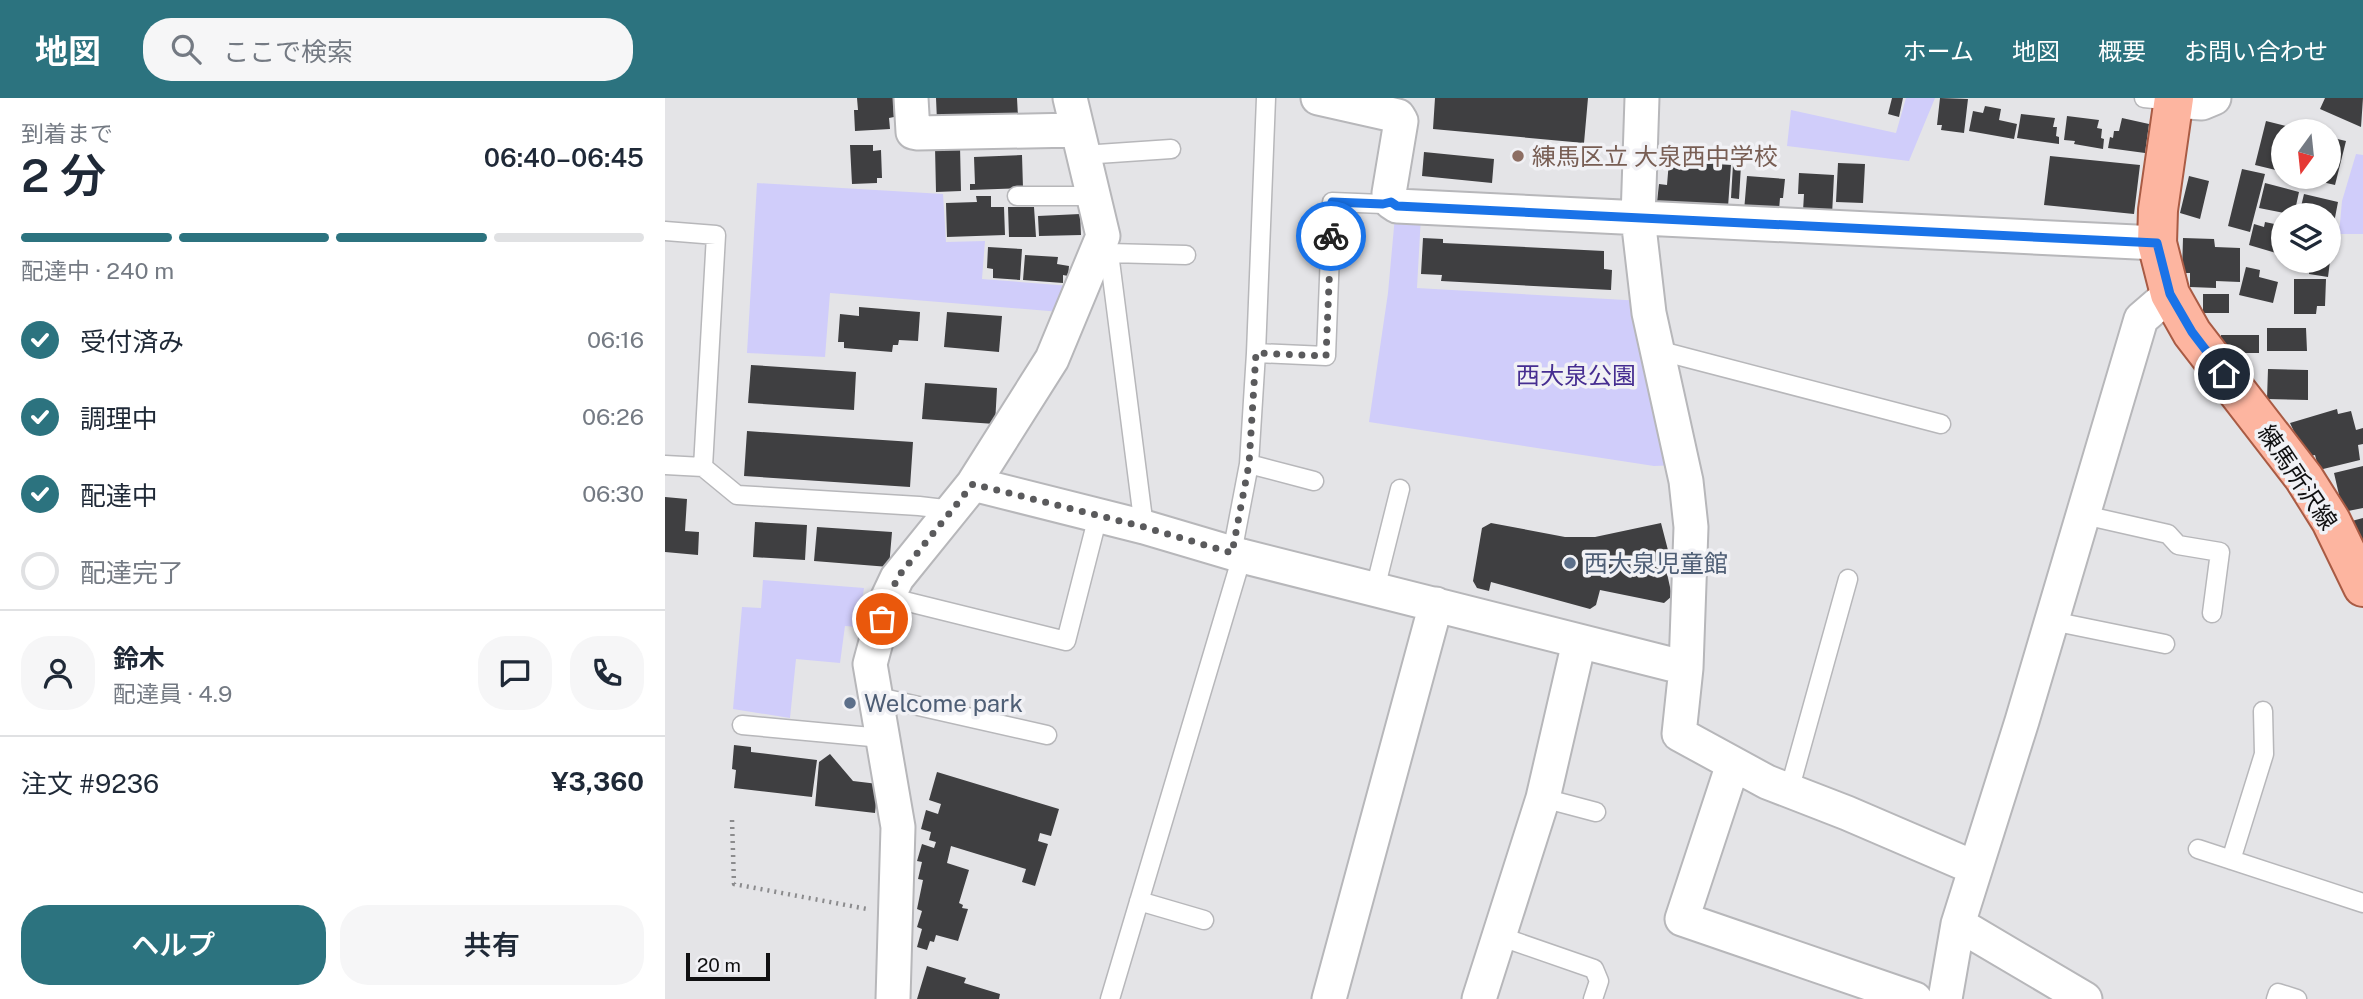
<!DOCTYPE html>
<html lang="ja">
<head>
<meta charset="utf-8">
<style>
  body { margin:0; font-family:"Public Sans","Noto Sans JP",sans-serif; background:#f6f6f7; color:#1f2937; height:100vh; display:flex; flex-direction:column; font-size:26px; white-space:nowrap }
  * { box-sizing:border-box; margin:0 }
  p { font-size:23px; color:#747a83 }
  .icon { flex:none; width:38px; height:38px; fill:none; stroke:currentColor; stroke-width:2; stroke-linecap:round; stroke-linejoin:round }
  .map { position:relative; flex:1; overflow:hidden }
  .drawer { display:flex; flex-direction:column; background:#fff; width:665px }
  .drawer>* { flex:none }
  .needle { width:46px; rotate:195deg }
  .buttons { position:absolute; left:1606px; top:21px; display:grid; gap:14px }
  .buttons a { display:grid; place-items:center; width:70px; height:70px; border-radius:50%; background:#fff; box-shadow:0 2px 5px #0004; font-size:35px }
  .scale { position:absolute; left:21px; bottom:18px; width:84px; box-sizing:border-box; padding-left:7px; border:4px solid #101011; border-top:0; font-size:19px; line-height:24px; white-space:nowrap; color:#101011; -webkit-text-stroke:5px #f1f1f5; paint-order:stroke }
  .pin { position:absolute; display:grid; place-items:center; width:60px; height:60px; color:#fff; margin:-30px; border:4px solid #fff; border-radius:50%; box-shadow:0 2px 7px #0007 }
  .courier { position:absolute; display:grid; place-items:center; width:70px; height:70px; margin:-35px; border:5px solid #1a73e8; border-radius:50%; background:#fff; color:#222; box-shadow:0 2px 9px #0007 }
  .summary em { font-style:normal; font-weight:600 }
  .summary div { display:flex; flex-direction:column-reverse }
  .summary { display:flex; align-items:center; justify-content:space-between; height:119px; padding:0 21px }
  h1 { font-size:46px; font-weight:600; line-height:52px }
  .bar { display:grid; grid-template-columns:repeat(4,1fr); gap:10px 7px; align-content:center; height:84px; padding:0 21px }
  .bar i { height:9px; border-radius:5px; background:#e0e1e3 }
  .bar .on { background:#2c737f }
  .bar p { grid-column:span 4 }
  .line { display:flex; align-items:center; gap:18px; padding:0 21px; border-top:2px solid #e0e1e3 }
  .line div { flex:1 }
  .round { display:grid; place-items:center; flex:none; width:74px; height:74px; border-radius:28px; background:#f6f6f7 }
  ol { padding:0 21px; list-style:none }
  li { display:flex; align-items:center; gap:21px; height:77px }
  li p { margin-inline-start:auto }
  li .icon { padding:7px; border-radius:50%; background:#2c737f; color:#fff; stroke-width:4 }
  li:last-child { color:#747a83 }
  li i { width:38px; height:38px; border:4px solid #e0e1e3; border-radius:50% }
  .primary-button { display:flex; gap:14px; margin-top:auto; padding:14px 21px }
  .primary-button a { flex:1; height:80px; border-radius:28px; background:#2c737f; color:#fff; font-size:28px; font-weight:600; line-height:80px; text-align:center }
  .primary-button a+a { background:#f6f6f7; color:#1f2937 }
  header { display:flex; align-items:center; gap:42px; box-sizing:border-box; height:98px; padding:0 35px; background:#2c737f; color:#fff }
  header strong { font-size:33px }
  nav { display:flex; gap:38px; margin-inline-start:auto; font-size:24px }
  .search { width:490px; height:63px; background:#f6f6f7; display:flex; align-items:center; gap:18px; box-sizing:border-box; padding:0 24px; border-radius:28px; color:#747a83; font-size:26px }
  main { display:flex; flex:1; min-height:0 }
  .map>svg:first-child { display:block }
</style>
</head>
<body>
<header>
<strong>地図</strong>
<div class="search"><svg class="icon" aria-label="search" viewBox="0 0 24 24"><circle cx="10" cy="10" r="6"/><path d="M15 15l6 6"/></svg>ここで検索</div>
<nav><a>ホーム</a><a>地図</a><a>概要</a><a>お問い合わせ</a></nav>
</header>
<main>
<section class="drawer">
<div class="summary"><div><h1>2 分</h1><p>到着まで</p></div><em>06:40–06:45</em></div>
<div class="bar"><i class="on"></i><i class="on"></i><i class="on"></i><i></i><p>配達中 · 240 m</p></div>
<ol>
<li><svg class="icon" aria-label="check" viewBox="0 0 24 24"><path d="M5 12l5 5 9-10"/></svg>受付済み<p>06:16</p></li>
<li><svg class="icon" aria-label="check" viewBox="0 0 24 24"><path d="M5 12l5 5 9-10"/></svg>調理中<p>06:26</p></li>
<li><svg class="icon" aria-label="check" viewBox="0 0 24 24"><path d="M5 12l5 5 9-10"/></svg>配達中<p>06:30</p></li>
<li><i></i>配達完了</li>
</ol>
<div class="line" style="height:126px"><a class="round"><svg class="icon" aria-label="person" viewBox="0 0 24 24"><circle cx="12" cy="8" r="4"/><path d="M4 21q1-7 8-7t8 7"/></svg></a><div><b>鈴木</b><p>配達員 · 4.9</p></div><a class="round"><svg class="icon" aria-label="chat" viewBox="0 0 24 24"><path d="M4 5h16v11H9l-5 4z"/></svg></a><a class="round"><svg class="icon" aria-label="phone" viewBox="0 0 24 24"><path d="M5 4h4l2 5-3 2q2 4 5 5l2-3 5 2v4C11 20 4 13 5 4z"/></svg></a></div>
<div class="line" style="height:91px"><div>注文 #9236</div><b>¥3,360</b></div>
<div class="primary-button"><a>ヘルプ</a><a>共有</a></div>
</section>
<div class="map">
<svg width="1698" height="901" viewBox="0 0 1698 901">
  <rect width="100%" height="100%" fill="#e4e4e7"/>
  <path fill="#d0cdfa" d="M1241,0h29l-26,63 -122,-15 4,-36 105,23z
    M1691,56l7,1v79h-24l3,-33z
    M92,85l186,11 3,48 39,-1 -3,38 89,7 -10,26 -231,-19 -5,64 -78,-4z
    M730,118h26l-4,72 226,13 35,164 -24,1 -285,-44 19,-129z
    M98,482l101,8 -6,39 -13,-1 -5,37 -44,-4 -6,59 -57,-9 9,-102 19,1z"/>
  <path fill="#3f3f41" d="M192,0h36l1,19 -5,1 1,11 -35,2 -1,-21h4z
    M271,0h81l1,19 -81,4z
    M770,0h153l-4,45 -151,-14z
    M1227,0h11l-4,19 -11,-3z
    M1275,0l28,1 -4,34 -23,-3 1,-5h-5z
    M1660,0h38l-2,29 -41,-18z
    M1320,8l16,3 -2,11 18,4 -3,15 -45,-8 4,-20 10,2z
    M1356,16l34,4 -2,9h4l-1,9 3,1v7l-42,-6z
    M1402,18l32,4 -2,8 5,1 -1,9 3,1 -1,10 -29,-5 1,-3 -11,-1z
    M1457,20l27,6 -4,29 -37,-5 2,-11 3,1 1,-7h5z
    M1601,23l36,9 -18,1v41l-29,-7z
    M1664,39l17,4 -11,44 -30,-7 24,-1z
    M185,47h23v6l8,-1 1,28h-5v5l-25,1z
    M295,48l1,45 -25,1 -1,-45z
    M1069,50h8l-3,51 -8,-1z
    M759,54l70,7 -2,24 -70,-7z
    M357,57l1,33 -53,2v-6h5l-1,-27z
    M1385,58l90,9 -6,49 -90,-9z
    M1004,63l62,4 -3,42 -71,-5 2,-18 8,1z
    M1173,65l27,1 -2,39 -27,-1z
    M1577,71l23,5 -15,58 -22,-6z
    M1134,75l35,2 -2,40 -29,-4 1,-17h-6z
    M1082,78l38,3 -2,19h-3l-1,12 -35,1z
    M1524,78l20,5 -9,38 -20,-6z
    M1600,85l34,9 -5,23 -35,-7z
    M1639,96l34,8 -5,26 -4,-1v-12h-30z
    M311,98h15v11h13l1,28 -58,2 -1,-34 31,-1z
    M343,109h26l2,30h-27z
    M415,116l1,21 -42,1 -1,-20z
    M1600,124l19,4v21l-6,-2 -2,8 -27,-8 5,-21 10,3z
    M758,140l20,1v4l161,8v18l8,1 -1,20 -170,-9 1,-6 -21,-1z
    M1518,140l31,1 1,8 25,1v34l-24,-1v7l-26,-1v-14h-8z
    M323,149l34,2 -2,31 -27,-2v-9l-6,-1z
    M360,157l33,2 -1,7 12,2 -1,10 -5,-1v8l-40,-3z
    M1629,163h36l-2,16 -19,-3v-3l-16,-2z
    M1581,169l14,3 -1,7 19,5 -5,21 -34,-8z
    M1629,181h32l-1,27h-8l-1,8h-22z
    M1538,196h26v19h-26z
    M194,209l61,5 -2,29 -19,-1 -1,5h-5l-1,7 -48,-4v-6h-6l2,-28 19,2z
    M282,214l55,4 -3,36 -55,-5z
    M1602,230h39l1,23h-40z
    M1556,237h38v18h-33l-5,-4z
    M86,267l105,7 -2,38 -106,-7z
    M1603,271l40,1v30l-41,-1z
    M260,285l72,5 -2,36 -73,-5z
    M1672,311l1,5 13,-3 5,19 7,-2v16l-5,1 2,15 -41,10 -4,-15 -9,2 -16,-34z
    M82,333l166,11 -3,45 -166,-11z
    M1698,368v42l-20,4 -9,-39z
    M0,399l22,2 -2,32 14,1 -1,23 -33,-3z
    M1698,420v33l-15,-29z
    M90,424l52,3 -2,35 -52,-3z
    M826,425l74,14h30l66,-14 9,35 -6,2 8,36 -8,7 -64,-13 -4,15 -6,4 -99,-27 -2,9 -12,-3 -4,-7 9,-53z
    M152,429l75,5 -3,35 -75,-6z
    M69,647l17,2v5l66,8 -5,37 -78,-9 2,-18 -4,-1z
    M165,656l23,27 25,3 -3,29 -60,-7 4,-44z
    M272,674l122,37 -8,27 -11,-3 -2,8 10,3 -13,42 -13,-4 4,-13 -75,-23 -4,17 22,7 -10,33 4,2 -1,3 6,1 -10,32 -22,-6 -2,7 -4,-1 -3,9 -10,-3 5,-18 -5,-2 5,-16 -5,-2 6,-29 -5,-1 4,-17 -5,-1 5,-17 12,4 2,-6 -7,-2 2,-8 -10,-3 5,-19 12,4 3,-10 -12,-4z
    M262,868l39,12 -2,5 36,11 -1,5h-82z"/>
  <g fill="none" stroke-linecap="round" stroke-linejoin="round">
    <defs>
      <path id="service" d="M1479,0l30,3
        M418,57l88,-6
        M352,98h76
        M0,133l51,4 -13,232
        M439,141l5,14 35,274
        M444,155l77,2
        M992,252l284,74
        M591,255l70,3 6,-154 51,2 8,-2
        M584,366l65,17
        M0,367l38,2 34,28 182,11 34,4
        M1419,417l84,19 10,11 42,7 -8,61
        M567,455l17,-89 7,-111 10,-255
        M710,491l25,-100
        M223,499l178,44 32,-125
        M1387,523l113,23
        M209,598l173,39
        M77,627l140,13
        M1124,693l59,-212
        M878,700l53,14
        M1533,751l165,54
        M1566,762l33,-106 -1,-43
        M474,803l65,19
        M834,838l95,33 5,12 -6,18
        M445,901l132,-443
        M1611,901l2,-6 19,6"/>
      <path id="minor" d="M246,0l2,34 5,1 159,-3
        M653,0l80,18 3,5 -12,72 2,9 6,4 760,37
        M977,0l-4,120 11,95 37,168 5,46 -5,141 -7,66 88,48 80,31 128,55
        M1509,3l28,2 12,-5
        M308,386l171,43 98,29 444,112
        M1068,666l-51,155 233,80
        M1293,826l127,75
        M228,901l5,-172 -28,-163 18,-67 9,-19 76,-94 79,-125 51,-123 -33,-138
        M664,901l107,-395
        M814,901l64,-201 36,-156
        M1280,901l13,-75 64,-203 119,-402 29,-25"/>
      <path id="primary" d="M1509,0l-16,112 -1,33 13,51 22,39 112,145 27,43 32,66"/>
    </defs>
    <use href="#service" stroke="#b7b7ba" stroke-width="21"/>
    <use href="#minor" stroke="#b7b7ba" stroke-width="37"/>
    <use href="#primary" stroke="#a95b44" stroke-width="42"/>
    <path stroke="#8b8b8d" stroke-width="4.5" stroke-dasharray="2 5" stroke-linecap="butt" d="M67,722l2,64 133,25"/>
    <use href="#service" stroke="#fff" stroke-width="18"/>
    <use href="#minor" stroke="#fff" stroke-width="33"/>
    <use href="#primary" stroke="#fdb5a0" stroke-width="38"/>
  </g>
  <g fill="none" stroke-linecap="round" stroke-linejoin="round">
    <path stroke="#5a5a5c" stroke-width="7" stroke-dasharray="0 12.6" d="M217,521l15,-41 76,-94 171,43 88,26 17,-89 7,-111 70,3 5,-120"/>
    <path stroke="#1a73e8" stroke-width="9" d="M666,138l1,-34 51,2 8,-2 6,4 760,37 13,51 22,38 32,42"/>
  </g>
  <circle fill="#8d6e63" stroke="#f1f1f5" stroke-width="2.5" cx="853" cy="58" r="7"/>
  <g fill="#5c6f8a" stroke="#f1f1f5" stroke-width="2.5">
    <circle cx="905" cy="465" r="7"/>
    <circle cx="185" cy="605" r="7"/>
  </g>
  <g text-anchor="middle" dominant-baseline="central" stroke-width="7" stroke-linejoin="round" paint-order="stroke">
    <g font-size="24" fill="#785e54" stroke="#f1f1f5" text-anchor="start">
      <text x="867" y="58">練馬区立 大泉西中学校</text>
    </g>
    <g font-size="24" fill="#462e91" stroke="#f1f1f5">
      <text x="911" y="277">西大泉公園</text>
    </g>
    <g font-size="24" fill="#101011" stroke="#f1f1f5">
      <text transform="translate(1633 379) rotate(56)">練馬所沢線</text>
    </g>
    <g font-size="24" fill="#4e5e75" stroke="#f1f1f5" text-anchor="start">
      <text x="919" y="465">西大泉児童館</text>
      <text x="199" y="605">Welcome park</text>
    </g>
  </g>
</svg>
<div class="buttons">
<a><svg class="needle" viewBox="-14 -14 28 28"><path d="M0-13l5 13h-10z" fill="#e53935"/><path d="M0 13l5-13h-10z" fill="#747a83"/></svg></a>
<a><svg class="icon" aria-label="layers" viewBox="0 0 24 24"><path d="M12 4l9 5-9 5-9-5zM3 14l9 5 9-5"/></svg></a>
</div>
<div class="scale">20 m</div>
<div class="pin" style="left:217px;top:521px;background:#ea580c"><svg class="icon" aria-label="bag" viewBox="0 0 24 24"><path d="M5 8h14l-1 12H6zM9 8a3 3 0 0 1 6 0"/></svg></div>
<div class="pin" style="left:1559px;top:276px;background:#1f2937"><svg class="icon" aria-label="home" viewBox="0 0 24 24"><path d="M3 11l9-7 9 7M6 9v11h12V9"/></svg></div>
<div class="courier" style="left:666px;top:138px"><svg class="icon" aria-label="bike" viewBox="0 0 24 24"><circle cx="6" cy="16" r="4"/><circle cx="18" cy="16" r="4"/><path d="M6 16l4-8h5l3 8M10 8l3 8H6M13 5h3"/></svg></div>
</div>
</main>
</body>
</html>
